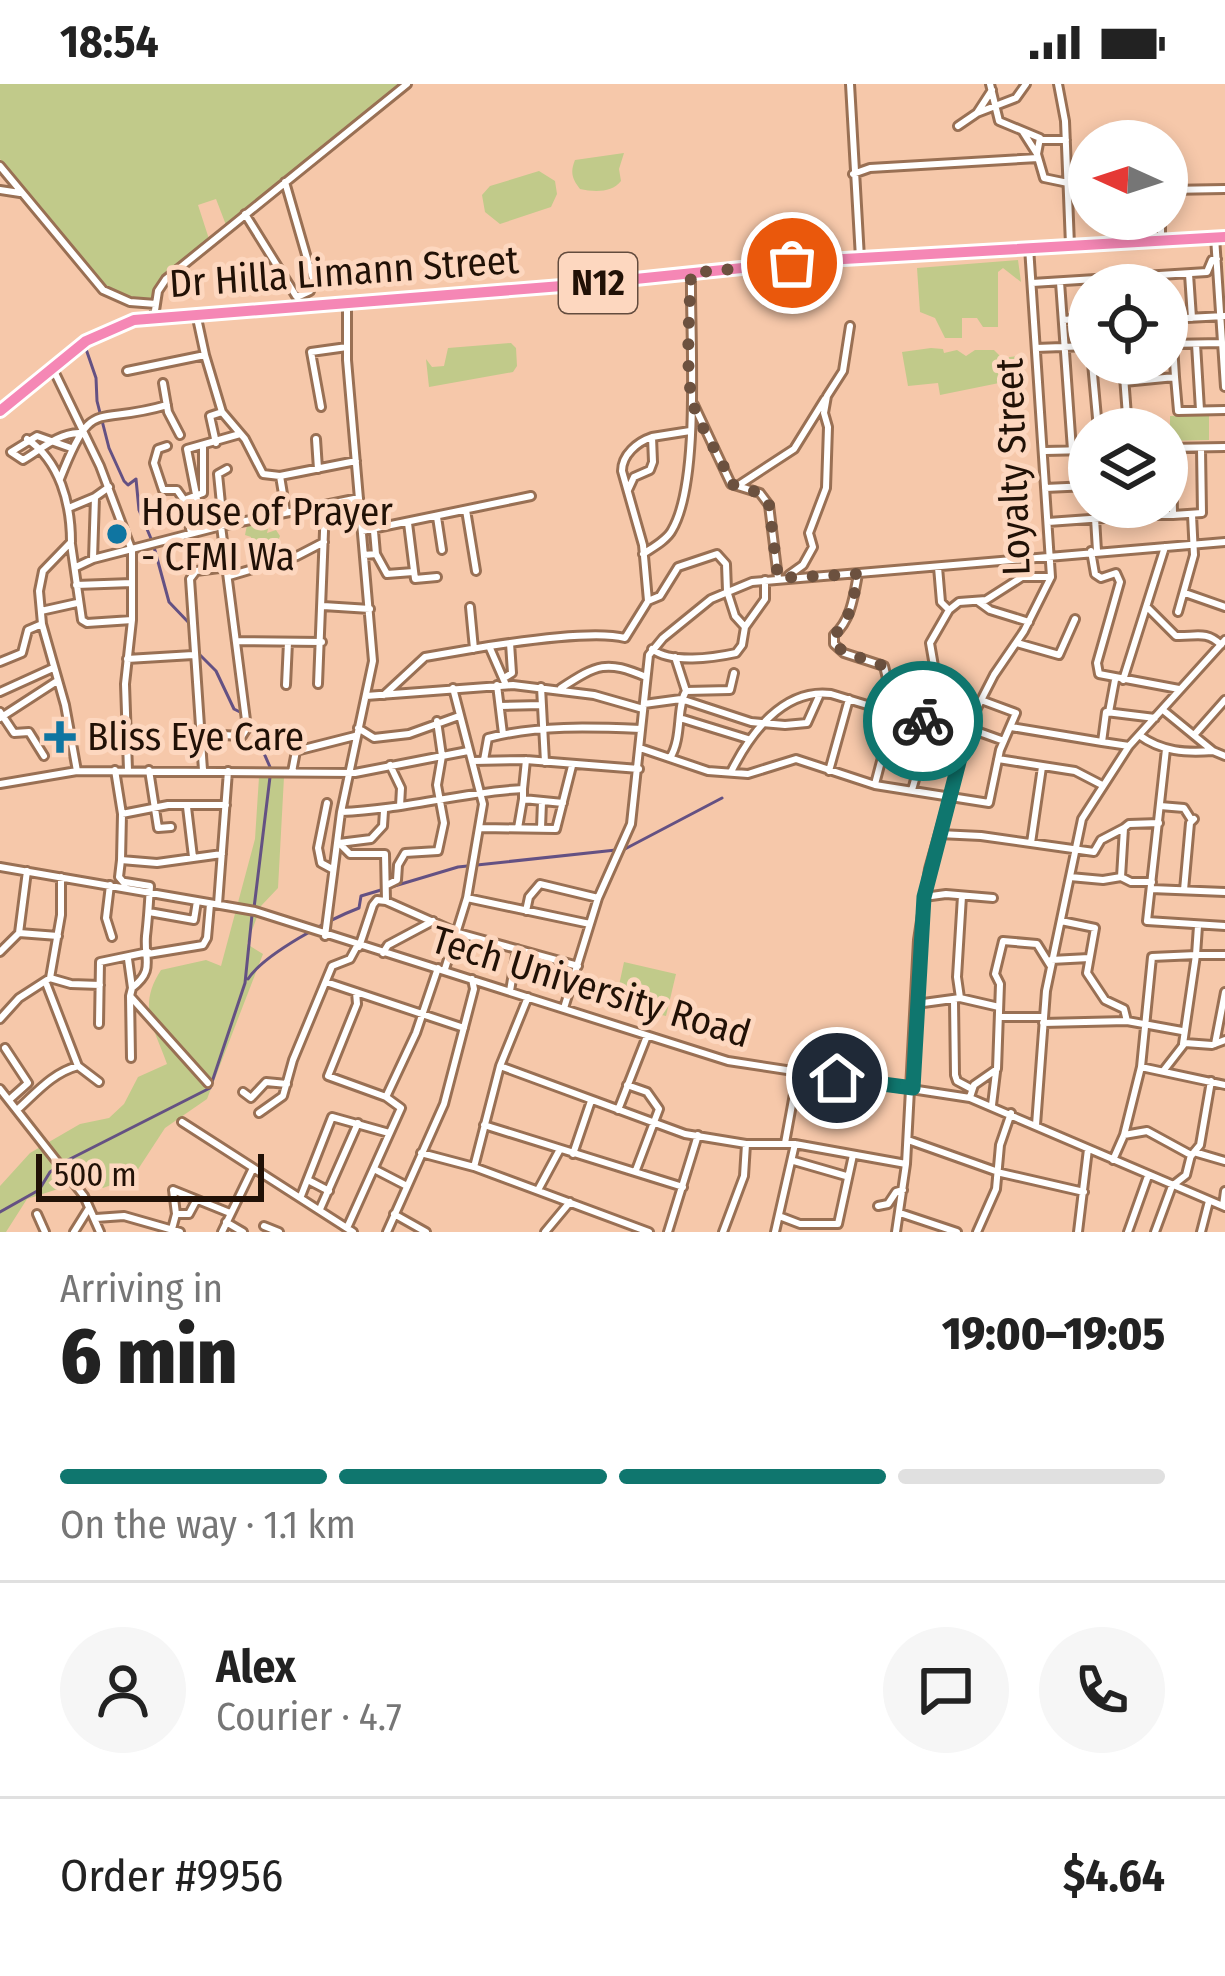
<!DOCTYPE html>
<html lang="en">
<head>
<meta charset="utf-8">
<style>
  body { margin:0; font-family:"Fira Sans Condensed",sans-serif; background:#f6f6f6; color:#222; height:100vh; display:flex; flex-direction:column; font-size:45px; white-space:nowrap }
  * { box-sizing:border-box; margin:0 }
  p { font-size:39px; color:#767676 }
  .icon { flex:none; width:66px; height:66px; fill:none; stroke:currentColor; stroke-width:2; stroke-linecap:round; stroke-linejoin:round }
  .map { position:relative; height:1148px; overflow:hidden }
  .sheet { display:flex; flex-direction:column; background:#fff; flex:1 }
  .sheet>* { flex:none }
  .needle { width:78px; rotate:273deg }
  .controls { position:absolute; left:1068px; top:36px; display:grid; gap:24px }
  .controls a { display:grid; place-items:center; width:120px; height:120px; border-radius:50%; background:#fff; box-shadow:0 6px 18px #0003; font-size:60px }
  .scale { position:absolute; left:36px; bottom:30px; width:228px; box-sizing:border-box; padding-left:12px; border:6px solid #211106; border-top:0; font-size:33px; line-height:42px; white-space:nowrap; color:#211106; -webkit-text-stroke:9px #fdd7bf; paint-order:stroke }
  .pin { position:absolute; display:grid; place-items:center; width:102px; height:102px; color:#fff; margin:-51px; border:6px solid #fff; border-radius:50%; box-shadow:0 3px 12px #0007 }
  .courier { position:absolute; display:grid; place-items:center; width:120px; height:120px; margin:-60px; border:9px solid #0f766e; border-radius:50%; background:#fff; color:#222; box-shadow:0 3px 15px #0007 }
  .headline em { font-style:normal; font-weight:800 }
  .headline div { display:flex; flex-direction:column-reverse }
  .headline { display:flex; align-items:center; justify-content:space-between; height:204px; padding:0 60px }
  h1 { font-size:78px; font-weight:800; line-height:90px }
  .bar { display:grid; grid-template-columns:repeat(4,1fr); gap:18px 12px; align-content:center; height:144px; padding:0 60px }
  .bar i { height:15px; border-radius:9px; background:#e0e0e0 }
  .bar .current { background:#0f766e }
  .bar p { grid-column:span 4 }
  .line { display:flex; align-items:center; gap:30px; padding:0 60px; border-top:3px solid #e0e0e0 }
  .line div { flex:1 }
  .round { display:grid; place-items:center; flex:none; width:126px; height:126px; border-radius:63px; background:#f6f6f6 }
  .status { display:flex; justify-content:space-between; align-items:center; height:84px; padding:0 60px; background:#fff; direction:ltr }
  .status svg { height:33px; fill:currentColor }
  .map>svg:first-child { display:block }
</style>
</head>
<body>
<div class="status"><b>18:54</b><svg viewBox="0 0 49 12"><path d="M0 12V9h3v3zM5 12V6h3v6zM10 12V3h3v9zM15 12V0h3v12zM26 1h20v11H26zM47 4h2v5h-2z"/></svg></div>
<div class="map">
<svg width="1225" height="1148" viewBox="0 0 1225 1148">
  <rect width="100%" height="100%" fill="#f6c8aa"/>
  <path fill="#c1ca8a" d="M0,0h401l-175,141 -10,-26 -18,6 11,34 -45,37 -11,23c-21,5 -43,-9 -59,-22l-94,-118z
    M624,69l-5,16 2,12c-9,12 -27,11 -41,8 -8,-10 -10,-17 -5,-29z
    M539,87l16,10 2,13 -6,13 -51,17 -15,-12 -3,-17 8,-9z
    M1018,176l3,22 -18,-14 -5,4v55h-15l-6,-9h-15v20h-17l-10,-20 -15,-6 -3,-44z
    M511,259l5,5 1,18 -4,6 -84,15 -3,-28 6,8 12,-1 4,-18z
    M931,264l12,1 1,4 13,-3 9,6 9,-6h19l8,8 23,-3 -1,27 -22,-14 2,14 -64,13 -2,-12 -30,3 -6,-34z
    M1209,331v25l-39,1v-25z
    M261,435l8,6 -2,8 9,-3 4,6 -4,9 5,7 -7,9 -19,6 -4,-30 -6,-2 2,-10z
    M259,693h25l-6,111 -17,18 -14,38 16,10 -56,145 -42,29 -32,49 -30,11 -17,-8 -59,19 -21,33h-6v-46l30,-33 50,-29 29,-6 15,-14 14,-27 29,-13c-13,-37 -30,-57 -6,-94l45,-10 15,6 34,-127z
    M624,878l52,12 -10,42 -51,-12z"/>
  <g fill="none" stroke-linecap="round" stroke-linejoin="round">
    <path stroke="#645183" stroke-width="3" d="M86,265l10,29 1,23 12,47 15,33 4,4 8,-6 3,31 13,31
      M154,463l15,55 21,22
      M196,567l20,20 18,38 8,4
      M249,635l21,48
      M623,766l99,-52
      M254,824l16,-131
      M248,895c16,-25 82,-60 111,-71l2,-12 97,-29 158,-17
      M0,1128l39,-22 11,-18 18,-12 142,-72 35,-105 7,-68"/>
    <defs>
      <path id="minor" d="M850,0l10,174
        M990,0l9,37 41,17 -3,16 7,24 24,5
        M1058,0l7,37 5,124
        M977,29l39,-15 10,-14
        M958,42l19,-13 15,-23
        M1023,48l14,22
        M1041,56h25
        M0,82l103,124 27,12 26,2
        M853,90l17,-6 168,-10
        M285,98l28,97 -3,12 -13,6
        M0,106l20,3
        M1167,106l58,-1
        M1069,109h20
        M245,130l51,82
        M1215,153l10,150
        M1161,156v-21
        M1189,190l3,44
        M1060,198l12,168
        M1032,199l175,-11 5,-12 5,-1
        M154,233l4,-26 8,-12 241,-195
        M1167,235l58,-3
        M1063,236l26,-2
        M1167,260l55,-1
        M1196,260l4,66
        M1036,264l53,-2
        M205,271l17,57
        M1092,279l6,66
        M1123,279l5,66
        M54,287l46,95 32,85v69l-7,64 3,86
        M127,287l78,-16 -8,-37
        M1175,293l3,34 47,-1
        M1124,298l51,-5 -2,-33
        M163,299l5,29 12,23
        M694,321l37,79 29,9 9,12 9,73
        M321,323l-10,-55 36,-5
        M27,355c33,22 44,65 44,103l-28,29 -4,20 3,33 23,81 12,66
        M316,355l2,30
        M216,359l-6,-27 12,-4 23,27 18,35 17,2 6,36
        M167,362l-9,3 -4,14 9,27h14l7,10 7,33
        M71,364l-34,-12 -26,16 12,8c19,-11 33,-26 56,-27
        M1167,364l58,-1
        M1172,364l1,67 29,-2 -1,-64
        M1045,367l44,-1
        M280,392l76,-15
        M60,395c33,-85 33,-52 107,-74
        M739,401l55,-36 31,-50
        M1045,404l44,-2
        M628,406l6,-13 16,-7 3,-8 -1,-25 38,-6
        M184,416l19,-7v-47
        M71,423l24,-10
        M1146,423v8h27
        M466,426l10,61
        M201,431l20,-11 -3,-30 9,-5
        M437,433l5,33
        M1095,434l2,33
        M1048,438l98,-7
        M408,439l7,56 22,-2
        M203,446l-16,-81 53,-15
        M362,447l169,-35
        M374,447l2,23
        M71,460l11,76 5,3 45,-3
        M1091,467l4,23 6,4 15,-5 4,9 -23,81 2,11 80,15
        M643,470c9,-6 24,-14 29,-24 29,-49 18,-193 19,-255
        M364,471l12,-1 11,20 26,-2
        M93,475l128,-33 138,-28
        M76,483l17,-8 2,-62 14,-10
        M938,483l3,35 8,8
        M858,490c-4,22 -7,46 -24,61v9l10,9 40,13 5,21 26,31
        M789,491l14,-10 10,-18 -4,-14 17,-45 2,-61 -4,-14 3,-17 16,-25 7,-45
        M229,492l68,-20 27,-14
        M76,501l56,-2
        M1185,509l40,14
        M648,517l-5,-56 -21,-74c0,-16 15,-29 30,-34
        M979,518l11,8 39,12
        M323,522l47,3
        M470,523l4,42
        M1148,524l28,28c19,1 30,-6 45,9
        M41,527l36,-8
        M1178,528l16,-57 -2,-40
        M238,557l84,1
        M1017,559l42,12 16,-36
        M489,562c33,-5 106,-16 136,-8l23,-37 12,-5 18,-29 39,-13 9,10 1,27 8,25 10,11
        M652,565c19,15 61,9 84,4l6,-8 3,-18 20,-28v-19
        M675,573l11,34
        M127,575l66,-4
        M0,578l22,-9 6,-23 14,-6
        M504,594l8,-5 -2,-30
        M1123,596l42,-133
        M318,600l7,-178
        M286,601l2,-43
        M497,601l6,49
        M541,603l4,75
        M561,604c37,-24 45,-28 85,-11
        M0,608l53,-24
        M384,611l41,-38 64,-11 17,39
        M366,612l147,-11 81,10 49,14
        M644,620l37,-5 70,23 34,3 22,-2 13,-29
        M500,622l42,-1
        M1163,626l50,41 12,5
        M0,628l14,21 15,-1 15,24
        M1109,628l6,-32
        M0,634l57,-37
        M683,635l65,20
        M1011,643l91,15
        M358,644l16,10 35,-4 50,-18
        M203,650l39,2 5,-8 -26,-202
        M1139,651c23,17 47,18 74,16
        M1194,651l31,-35
        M963,658l7,1 4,-9 5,-2 25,9
        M1129,662l-27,-4 4,-30 49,6
        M640,664l68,23 40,3 48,-15 79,26 114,18 11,-53 16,-37 -35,-13
        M1166,665l-19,172 78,5
        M670,674c13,-21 6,-50 16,-67l44,-1 4,-17
        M998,675l77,12 27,14
        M484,676l4,-22c50,-13 102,-11 153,-9
        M920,676l36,7
        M473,677l53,-1 113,9
        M390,681l11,23 -1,18
        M115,686l7,44 46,-9h58
        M149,686l9,58 13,-1
        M203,686l-13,-191 6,-8 31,-4
        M829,687l20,-72
        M292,688l4,-21 59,-15
        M731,688c19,-38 52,-84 100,-78l135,41
        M0,700l77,-13 278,2 113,-22
        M875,700l19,-72
        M523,705l3,-29
        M912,706l27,-95 -9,-52 19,-33 10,-8 27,-2 36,-23h29
        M327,719l-9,45 3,15 11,6
        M1160,722l24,2 7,11
        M187,723l6,50
        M341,728c62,-2 120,-20 182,-23v10l40,4
        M122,730l-1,46 36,3 65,-9
        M481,744l75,1 16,-63
        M518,744l5,-29
        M541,744l1,-26
        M939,750l42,2 113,16 7,-12 23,-12
        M339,759l11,11h35l1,47 72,32 120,33
        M339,759l32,-4 12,-13 1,-15
        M1031,759l11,-76
        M121,776l-2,17 6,7
        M0,783l255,44 473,150 242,37 255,109
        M27,787l-8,62 39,3
        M1070,793l33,3 18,-3 10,5h21
        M1121,793l3,-49 5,-4 30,-1
        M125,798l25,4c-1,17 -2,34 -4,50 -2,25 9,34 -14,52l-2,8 78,87
        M110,801l-4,33 6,19
        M387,801l10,-5 1,-15 7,-12 33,-2 6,-28 -7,-38 5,-29 -5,-35
        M1151,805l74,3
        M1184,806l6,-67 4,-4
        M924,813l22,-3 47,4
        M467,814l123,26
        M218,820l10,-133
        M526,827l3,-14 11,-13 58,14
        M149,828l45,8 3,-19
        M1061,837l34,7 -8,45 18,27 19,9 3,12
        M1198,842l-2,29h29
        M325,852l16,-124 32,-151 -26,-301v-57
        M359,863l14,-42 4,-5 9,1
        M0,868l19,-19
        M383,869l5,-8 45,-24
        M148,870l55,-9 4,-7 3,-34
        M128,875l4,29
        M1051,876l38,-2
        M445,885l22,-71 16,-94 -30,-116
        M50,894l21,6 29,1
        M326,898l138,46
        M46,899l32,83
        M510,907l7,-42
        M130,912l1,62
        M960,914l-3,-21 5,-81
        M954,917l1,74 2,6 15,8
        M916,920l44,-6 39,9
        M564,924l34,-110 33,-74 18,-169 14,-17 48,-39 41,-17 473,-40
        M1000,933h44
        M0,935l19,-21 31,-20 11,-63v-38
        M1043,939l84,-2 55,10
        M99,940l1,-62 48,-10
        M1215,960l10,-52
        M5,964l23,35 -19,17
        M500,982l185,68 61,10h49l111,20
        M1141,983l84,18
        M1164,986l21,-27 27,2 13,-5
        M627,1001l20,7 12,17 -23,61
        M0,1005l84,107 16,36
        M243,1008l8,6 15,-16 21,2
        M386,1013l30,-64 22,-65
        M970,1013l4,-12 23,-16 3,-85 -5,-10 8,-33 34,3 13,21
        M992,1021l4,-33
        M17,1026c19,-17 35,-37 61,-44l21,16
        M618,1026l29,-74
        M259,1029l24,-17 10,-36 39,-94 18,-7 7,-13
        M182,1038l171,110
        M484,1041l199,62
        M1036,1041l10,-134 36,-172 47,-73 96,-106
        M1124,1051l23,-4 44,24 -5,20 -14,11 -17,46
        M908,1056l93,33 83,19
        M785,1059l13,-71
        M1194,1068l31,9
        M421,1069l53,14 175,65
        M573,1070l18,-53
        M1191,1072l9,-11 11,-64
        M1113,1076l11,-25 17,-68 11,-110 44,-2 -13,89
        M794,1077l52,15
        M474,1083l26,-101 28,-69
        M376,1086l29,15
        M308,1096l21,11
        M173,1106l57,23
        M173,1106l3,24
        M538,1106l21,-39
        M301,1112l31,-79 57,16
        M878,1122l10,-2 8,-12 7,-2
        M1223,1122l2,-15
        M320,1125l38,-86
        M900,1129l57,19
        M37,1130l8,18
        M394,1130l32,18
        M779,1132l21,8h38l15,-69
        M96,1134l28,-2 56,16
        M226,1138l17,10
        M264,1142l15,6
        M347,1144l54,-120 -15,-11 -58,-21 29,-72 -1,-12
        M172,1145l4,-15h13l7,-13
        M74,1148l15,-24
        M222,1148l31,-64
        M387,1148l57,-128 30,-115 -2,-10
        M545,1148l25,-30
        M668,1148l30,-97
        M723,1148l21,-56 2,-32
        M775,1148l20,-88
        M896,1148l10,-68 12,-224 11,-71 43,-151 22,-43 30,-44 27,-54 -22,-330
        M977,1148l19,-43 4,-44 11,-32
        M1078,1148l10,-83
        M1128,1148l20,-56
        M1201,1148l8,-31"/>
      <path id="highway" d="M0,327l86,-70 48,-21 453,-36 222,-23 416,-24"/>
    </defs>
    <use href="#minor" stroke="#997054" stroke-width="12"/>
    <use href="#highway" stroke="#fff" stroke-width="16"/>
    <use href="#minor" stroke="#fff" stroke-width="6"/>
    <use href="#highway" stroke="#f587b5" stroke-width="10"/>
  </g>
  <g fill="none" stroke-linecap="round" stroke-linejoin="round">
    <path stroke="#6c513f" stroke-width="12" stroke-dasharray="0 21.6" d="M792,179l-101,10c-1,34 -7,104 3,134 10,28 27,49 37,77l29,9 9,12 9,73 80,-4c-4,21 -7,47 -24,61v9l10,8 40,14c1,20 21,46 39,55"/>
    <path stroke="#0f766e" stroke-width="15" d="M837,994l76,10 11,-191 42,-162 -43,-14"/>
  </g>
  <g fill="#0f75a1" stroke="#fdd7bf" stroke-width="4.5">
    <circle cx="117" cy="450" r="12"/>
    <path d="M54 635h12v12h12v12h-12v12h-12v-12h-12v-12h12z"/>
  </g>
  <g text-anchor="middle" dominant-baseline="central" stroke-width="10" stroke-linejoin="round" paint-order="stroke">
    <rect fill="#fdd7bf" stroke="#634c3e" stroke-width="3" x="559" y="169" width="78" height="60" rx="9"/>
    <g font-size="36" font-weight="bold" fill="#211106">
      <text x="598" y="199">N12</text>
    </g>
    <g font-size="39" fill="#211106" stroke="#fdd7bf">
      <text transform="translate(344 188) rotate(-4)">Dr Hilla Limann Street</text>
      <text transform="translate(1013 383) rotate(-92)">Loyalty Street</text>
      <text transform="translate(591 903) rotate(17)">Tech University Road</text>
    </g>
    <g font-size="39" fill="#211106" stroke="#fdd7bf" text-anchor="start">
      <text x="141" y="428">House of Prayer<tspan x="141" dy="45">- CFMI Wa</tspan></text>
      <text x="87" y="653">Bliss Eye Care</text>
    </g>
  </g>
</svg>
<div class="controls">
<a><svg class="needle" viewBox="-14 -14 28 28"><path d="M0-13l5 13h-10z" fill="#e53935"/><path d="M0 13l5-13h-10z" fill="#767676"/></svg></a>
<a><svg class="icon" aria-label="locate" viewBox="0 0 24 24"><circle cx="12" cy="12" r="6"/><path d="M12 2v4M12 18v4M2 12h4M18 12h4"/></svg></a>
<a><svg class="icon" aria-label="layers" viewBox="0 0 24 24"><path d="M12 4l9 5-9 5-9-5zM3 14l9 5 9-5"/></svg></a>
</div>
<div class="scale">500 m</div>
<div class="pin" style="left:792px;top:179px;background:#ea580c"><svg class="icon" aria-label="bag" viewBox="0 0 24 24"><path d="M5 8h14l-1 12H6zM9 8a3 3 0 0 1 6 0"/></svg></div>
<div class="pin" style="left:837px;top:994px;background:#1f2937"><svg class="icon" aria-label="home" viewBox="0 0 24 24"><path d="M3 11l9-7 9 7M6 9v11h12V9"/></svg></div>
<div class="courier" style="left:923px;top:637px"><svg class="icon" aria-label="bike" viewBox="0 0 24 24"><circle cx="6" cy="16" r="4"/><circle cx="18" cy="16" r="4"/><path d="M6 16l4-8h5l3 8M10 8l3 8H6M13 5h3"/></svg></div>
</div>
<section class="sheet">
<div class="headline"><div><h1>6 min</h1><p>Arriving in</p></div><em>19:00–19:05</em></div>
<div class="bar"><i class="current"></i><i class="current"></i><i class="current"></i><i></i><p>On the way · 1.1 km</p></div>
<div class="line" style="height:216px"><a class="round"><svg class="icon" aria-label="person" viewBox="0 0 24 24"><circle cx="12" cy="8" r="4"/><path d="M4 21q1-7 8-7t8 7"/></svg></a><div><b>Alex</b><p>Courier · 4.7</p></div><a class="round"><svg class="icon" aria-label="chat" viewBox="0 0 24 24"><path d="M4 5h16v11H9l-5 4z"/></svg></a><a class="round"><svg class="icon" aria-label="phone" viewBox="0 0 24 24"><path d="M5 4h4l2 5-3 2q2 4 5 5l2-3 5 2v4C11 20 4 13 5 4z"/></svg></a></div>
<div class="line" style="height:156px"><div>Order #9956</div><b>$4.64</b></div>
</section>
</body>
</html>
